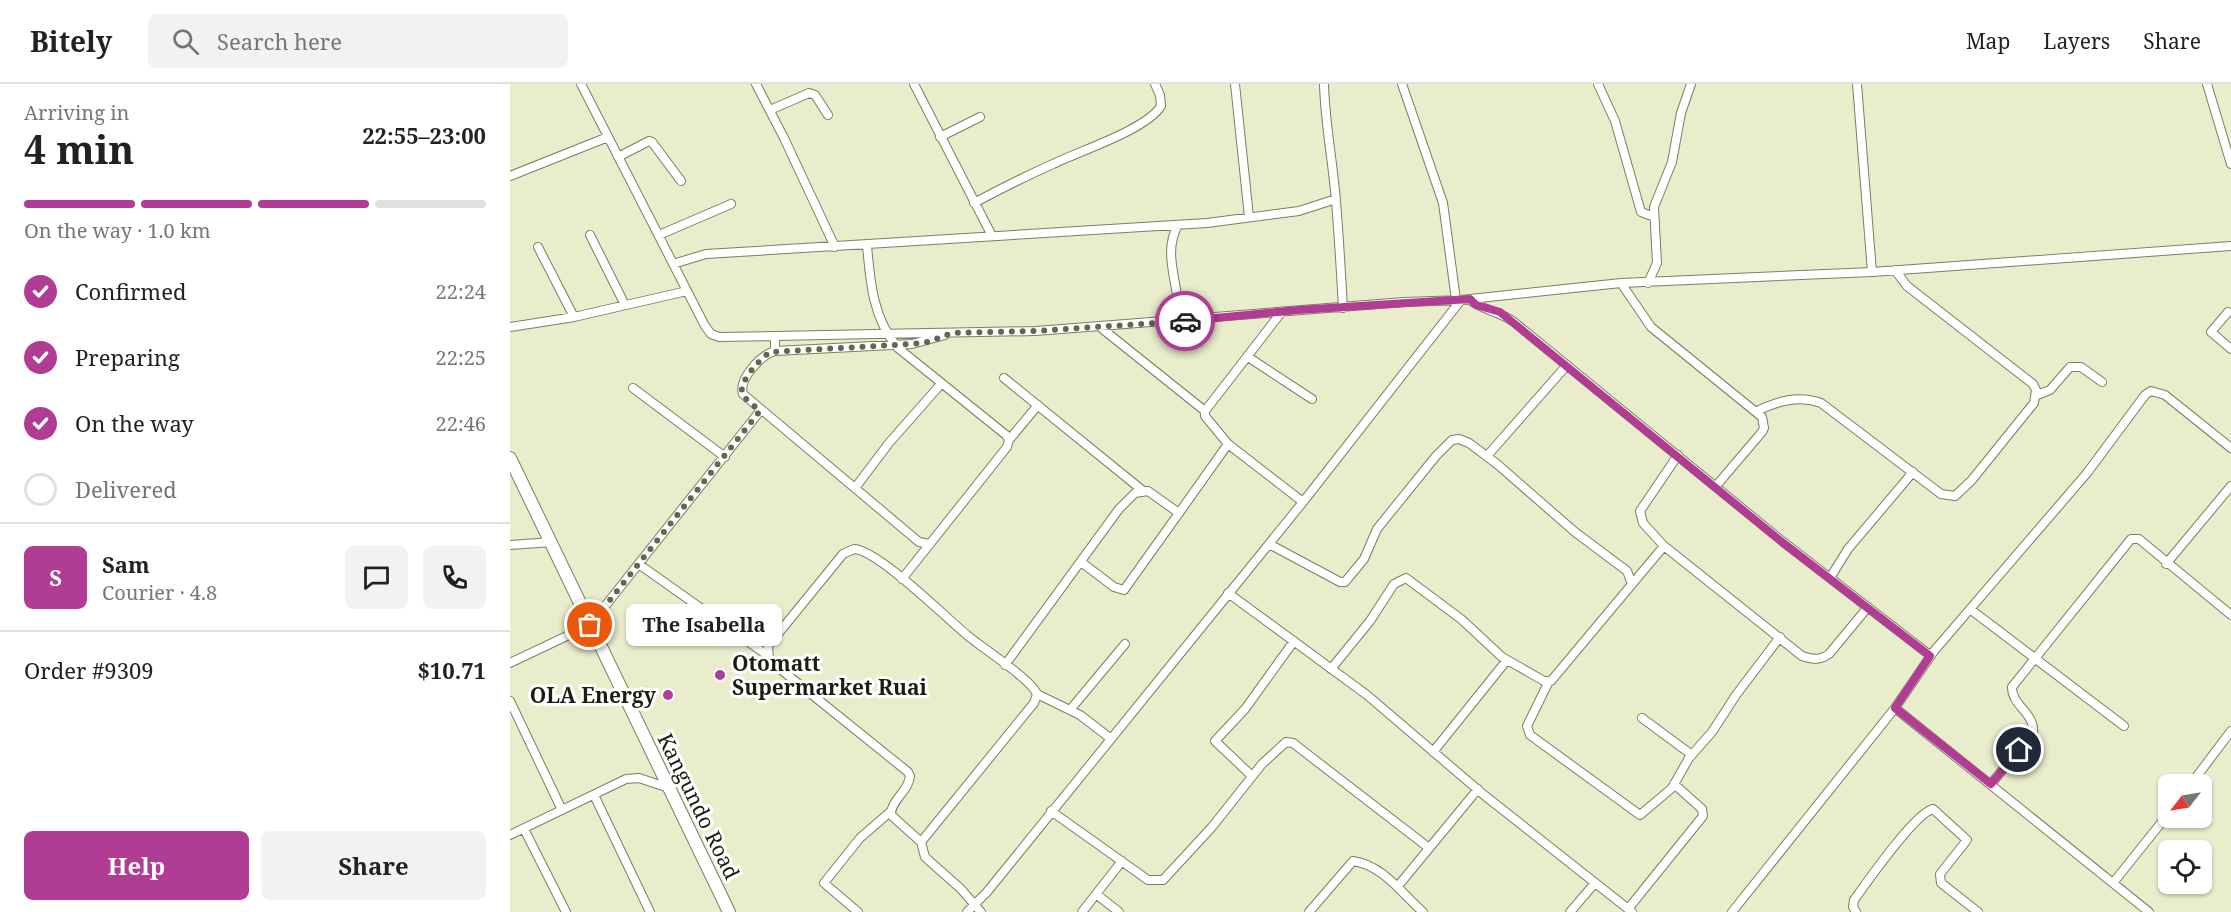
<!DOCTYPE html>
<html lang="en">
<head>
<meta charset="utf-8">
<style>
  body { margin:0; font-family:"Noto Serif",serif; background:#f2f2f2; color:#222; height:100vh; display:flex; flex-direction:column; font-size:22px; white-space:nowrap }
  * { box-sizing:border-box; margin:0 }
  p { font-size:20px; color:#767676 }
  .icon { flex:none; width:33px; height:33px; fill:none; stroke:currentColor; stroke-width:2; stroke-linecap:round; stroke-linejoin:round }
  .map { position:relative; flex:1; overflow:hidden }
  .drawer { display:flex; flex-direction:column; background:#fff; width:510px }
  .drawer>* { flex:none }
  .needle { width:39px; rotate:239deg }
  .fabs { position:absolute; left:1648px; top:690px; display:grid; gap:12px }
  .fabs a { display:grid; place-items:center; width:54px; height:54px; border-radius:9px; background:#fff; box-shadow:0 2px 4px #0004; font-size:30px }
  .pin { position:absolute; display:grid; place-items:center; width:51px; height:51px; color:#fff; margin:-26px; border:3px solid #fff; border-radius:50%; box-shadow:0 2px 6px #0007 }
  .courier { position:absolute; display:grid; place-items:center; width:60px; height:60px; margin:-30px; border:4px solid #b13c93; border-radius:50%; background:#fff; color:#222; box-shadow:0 2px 8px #0007 }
  .bubble { position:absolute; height:42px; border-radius:9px; background:#fff; box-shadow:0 2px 4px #0004; font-size:20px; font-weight:700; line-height:42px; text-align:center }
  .summary em { font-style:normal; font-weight:700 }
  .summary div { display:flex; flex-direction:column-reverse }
  .summary { display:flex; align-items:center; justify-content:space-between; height:102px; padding:0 24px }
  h1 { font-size:39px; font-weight:700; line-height:45px }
  .bar { display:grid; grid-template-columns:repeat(4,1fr); gap:9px 6px; align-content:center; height:72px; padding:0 24px }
  .bar i { height:8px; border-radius:4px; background:#e0e0e0 }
  .bar .on { background:#b13c93 }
  .bar p { grid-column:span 4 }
  .line { display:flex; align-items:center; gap:15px; padding:0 24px; border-top:2px solid #e0e0e0 }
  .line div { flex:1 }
  .round { display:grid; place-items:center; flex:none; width:63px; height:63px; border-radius:9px; background:#f2f2f2 }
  ol { padding:0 24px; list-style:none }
  li { display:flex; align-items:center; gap:18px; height:66px }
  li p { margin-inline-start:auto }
  li .icon { padding:6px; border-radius:50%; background:#b13c93; color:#fff; stroke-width:4 }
  li:last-child { color:#767676 }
  li i { width:33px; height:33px; border:3px solid #e0e0e0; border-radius:50% }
  .action { display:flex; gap:12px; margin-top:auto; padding:12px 24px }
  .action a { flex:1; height:69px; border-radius:9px; background:#b13c93; color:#fff; font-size:24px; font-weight:700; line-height:69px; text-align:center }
  .action a+a { background:#f2f2f2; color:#222 }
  header { display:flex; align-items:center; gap:36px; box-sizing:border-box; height:84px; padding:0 30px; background:#fff; border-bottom:2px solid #e0e0e0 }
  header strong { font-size:28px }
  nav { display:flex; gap:33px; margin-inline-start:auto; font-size:21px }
  .search { width:420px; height:54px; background:#f2f2f2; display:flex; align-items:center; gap:15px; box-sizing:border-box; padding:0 21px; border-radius:9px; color:#767676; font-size:22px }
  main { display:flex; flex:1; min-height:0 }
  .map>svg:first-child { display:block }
</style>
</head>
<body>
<header>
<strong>Bitely</strong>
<div class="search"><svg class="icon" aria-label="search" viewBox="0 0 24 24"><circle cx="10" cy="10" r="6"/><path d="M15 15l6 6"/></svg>Search here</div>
<nav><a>Map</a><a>Layers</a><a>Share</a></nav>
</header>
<main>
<section class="drawer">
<div class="summary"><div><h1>4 min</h1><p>Arriving in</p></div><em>22:55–23:00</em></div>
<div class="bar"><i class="on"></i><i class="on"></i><i class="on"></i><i></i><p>On the way · 1.0 km</p></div>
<ol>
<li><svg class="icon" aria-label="check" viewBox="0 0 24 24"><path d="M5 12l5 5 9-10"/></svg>Confirmed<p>22:24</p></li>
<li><svg class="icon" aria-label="check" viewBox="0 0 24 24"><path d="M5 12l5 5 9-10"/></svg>Preparing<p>22:25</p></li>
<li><svg class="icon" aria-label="check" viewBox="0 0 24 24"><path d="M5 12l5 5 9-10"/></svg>On the way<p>22:46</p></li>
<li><i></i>Delivered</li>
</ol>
<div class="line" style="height:108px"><b class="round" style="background:#b13c93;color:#fff">S</b><div><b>Sam</b><p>Courier · 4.8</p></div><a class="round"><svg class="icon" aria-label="chat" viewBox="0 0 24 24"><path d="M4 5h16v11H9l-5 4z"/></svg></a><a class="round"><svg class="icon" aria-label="phone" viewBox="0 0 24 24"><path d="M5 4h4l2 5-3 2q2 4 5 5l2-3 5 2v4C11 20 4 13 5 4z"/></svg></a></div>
<div class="line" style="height:78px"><div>Order #9309</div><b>$10.71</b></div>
<div class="action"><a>Help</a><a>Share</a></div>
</section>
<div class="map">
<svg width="1721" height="828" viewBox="0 0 1721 828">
  <rect width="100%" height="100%" fill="#eaedcc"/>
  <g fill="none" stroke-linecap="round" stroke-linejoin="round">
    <defs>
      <path id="minor" d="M71,0l124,242 6,8 8,3 317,-6 368,-29 57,-2 160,-17 251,-11 359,-26
        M246,0l28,54 51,109
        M404,0l78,152
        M725,0l14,133
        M814,0c1,40 9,78 12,118 3,35 5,71 7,106
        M892,0l41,119 13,97
        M1088,0l17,37 26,91 11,4
        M1347,0l15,188
        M1697,0l24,80
        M260,26l39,-17 6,2 13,20
        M430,53l40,-20
        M108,73l31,-16 3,1 29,39
        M0,92l98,-39
        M464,119c26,-14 52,-27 79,-39 26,-13 93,-34 108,-58l-1,-11 -5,-11
        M668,141c-17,30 3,62 1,97
        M80,151l35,70
        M149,151l72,-31
        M357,161c3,37 6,74 31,103l108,87 3,5 -2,7 -105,132
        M28,163l36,70
        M163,180l33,-10 501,-31 92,-12 37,-12
        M1111,199l30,44 111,90 2,11 -2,4 -46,54
        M1138,199l9,-20 -3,-56 18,-45 9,-49 10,-29
        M959,215c10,10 30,12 45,23l268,219 149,115
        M1718,228l-17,20 20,17
        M770,230l-75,97v5l23,28 75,58
        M0,243l64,-10 113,-26
        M590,243l105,84
        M265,253v14c-14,4 -37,28 -32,43l176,148 11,2
        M265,267l137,-7 33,-9
        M738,273l64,42
        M494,294l138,112
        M123,304l92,69
        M1527,311l13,-5 20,-23h11l21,15
        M1247,327c21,-10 41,-16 64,-8l120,91 14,2 16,-15 63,-78 2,-13 -3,-6 -126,-98 -12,-16
        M499,356l29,-35
        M1168,371l-38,56 3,12 21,23 138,110c11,3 17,5 27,-2l39,-47
        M977,372l80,-91
        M345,404l34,-45 52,-59
        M759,460l71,38h5l19,-23 13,-30 59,-73 16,-16 7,-1 10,4 28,21 78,68 52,39 5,13
        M0,461l42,-3
        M571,478l33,25 10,3 55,-77
        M1656,480l65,-78
        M130,481l127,90
        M1320,494l18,-29 65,-77
        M718,509l139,102 117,100 148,117
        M1460,525l154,117
        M0,579l80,-38 170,-214
        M495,581l114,-156 16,-16 13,-2 31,22 49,-69
        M821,585l39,-48 24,-37 12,-6 55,41 41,38 42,24h7l113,-135
        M1039,597l-22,45 3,9 110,80 32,-27 17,-30 23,-26 24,-37 44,-58
        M527,610l43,21 30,23
        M0,617l52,109
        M1385,624l254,204
        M560,626l55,-66
        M1132,634l50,37
        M923,668l74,-92
        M742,692l-37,-35 30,-32 49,-68
        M1481,700l42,-51c3,-19 -22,-28 -21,-46l119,-148h8l92,76
        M1681,700l40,-53
        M84,711l56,117
        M541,727l97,69h15l49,-53 50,-63 24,-22 7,1 136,105
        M14,745l42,83
        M0,751l116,-56 13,-1 30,10
        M411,758l113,-139 3,-9c-6,-15 -55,-46 -70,-59 -22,-18 -89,-85 -113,-86l-11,5 -75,92 1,14 139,112 2,4c-1,15 -20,25 -19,39l30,27 4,15 36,32 20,23
        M1603,799l56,-70
        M888,802l80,-97
        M586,810l23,18
        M1118,825l75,-93 -1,-7 -28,-25
        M348,828l-34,-29 36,-45 30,-26
        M457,828l20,-20 316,-390 158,-202
        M572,828l40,-51
        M799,828l44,-51c30,4 49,33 70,51
        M1060,828l25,-29
        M1222,828l163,-204 39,-57 153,-178 58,-78 6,-4 14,4 66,53
        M1346,828l-3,-5 1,-7c13,-18 61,-87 79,-91l34,31 -27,34 1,9 37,29"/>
      <path id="trunk" d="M0,374l219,454"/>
    </defs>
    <use href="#minor" stroke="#7c7e61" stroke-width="10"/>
    <use href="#trunk" stroke="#7c7e61" stroke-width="14"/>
    <use href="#minor" stroke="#fff" stroke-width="8"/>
    <use href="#trunk" stroke="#fff" stroke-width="12"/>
  </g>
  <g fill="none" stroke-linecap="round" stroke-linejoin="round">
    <path stroke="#646652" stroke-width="6" stroke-dasharray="0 10.8" d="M80,541l170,-214c-5,-5 -13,-10 -17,-16 -7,-11 18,-37 27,-43l142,-8 16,-2 24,-9 84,-2 149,-10"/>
    <path stroke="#b13c93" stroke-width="8" d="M675,237l113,-11 172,-11 6,6 24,7 282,230 148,114 -35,52 96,76 28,-34"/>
  </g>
  <g fill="#b13c93" stroke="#fff" stroke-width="2">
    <circle cx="210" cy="591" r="6"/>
    <circle cx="158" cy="611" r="6"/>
  </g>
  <g text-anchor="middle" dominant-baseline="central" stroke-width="6" stroke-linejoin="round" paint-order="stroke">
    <g font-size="21" font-weight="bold" fill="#1c1d11" stroke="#fff" text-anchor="start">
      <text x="222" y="579">Otomatt<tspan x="222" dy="24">Supermarket Ruai</tspan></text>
      <text x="146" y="611" text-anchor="end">OLA Energy</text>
    </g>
    <g font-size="21" fill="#1c1d11" stroke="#fff">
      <text transform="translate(189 722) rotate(64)">Kangundo Road</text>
    </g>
  </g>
</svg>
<div class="fabs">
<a><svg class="needle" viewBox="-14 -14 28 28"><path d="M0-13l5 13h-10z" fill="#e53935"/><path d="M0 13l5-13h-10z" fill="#767676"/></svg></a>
<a><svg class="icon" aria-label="locate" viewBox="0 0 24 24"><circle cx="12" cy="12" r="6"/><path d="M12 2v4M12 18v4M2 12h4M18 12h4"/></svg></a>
</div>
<div class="pin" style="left:80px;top:541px;background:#ea580c"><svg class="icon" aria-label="bag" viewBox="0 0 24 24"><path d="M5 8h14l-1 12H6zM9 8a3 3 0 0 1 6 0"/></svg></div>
<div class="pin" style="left:1509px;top:666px;background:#1f2937"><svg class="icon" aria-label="home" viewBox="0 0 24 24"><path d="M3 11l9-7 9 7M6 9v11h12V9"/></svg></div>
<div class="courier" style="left:675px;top:237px"><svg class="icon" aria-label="car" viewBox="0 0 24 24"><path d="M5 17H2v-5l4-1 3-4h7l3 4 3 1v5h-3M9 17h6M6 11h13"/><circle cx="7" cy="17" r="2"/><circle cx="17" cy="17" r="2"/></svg></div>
<div class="bubble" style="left:116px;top:520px;width:156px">The Isabella</div>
</div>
</main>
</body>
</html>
